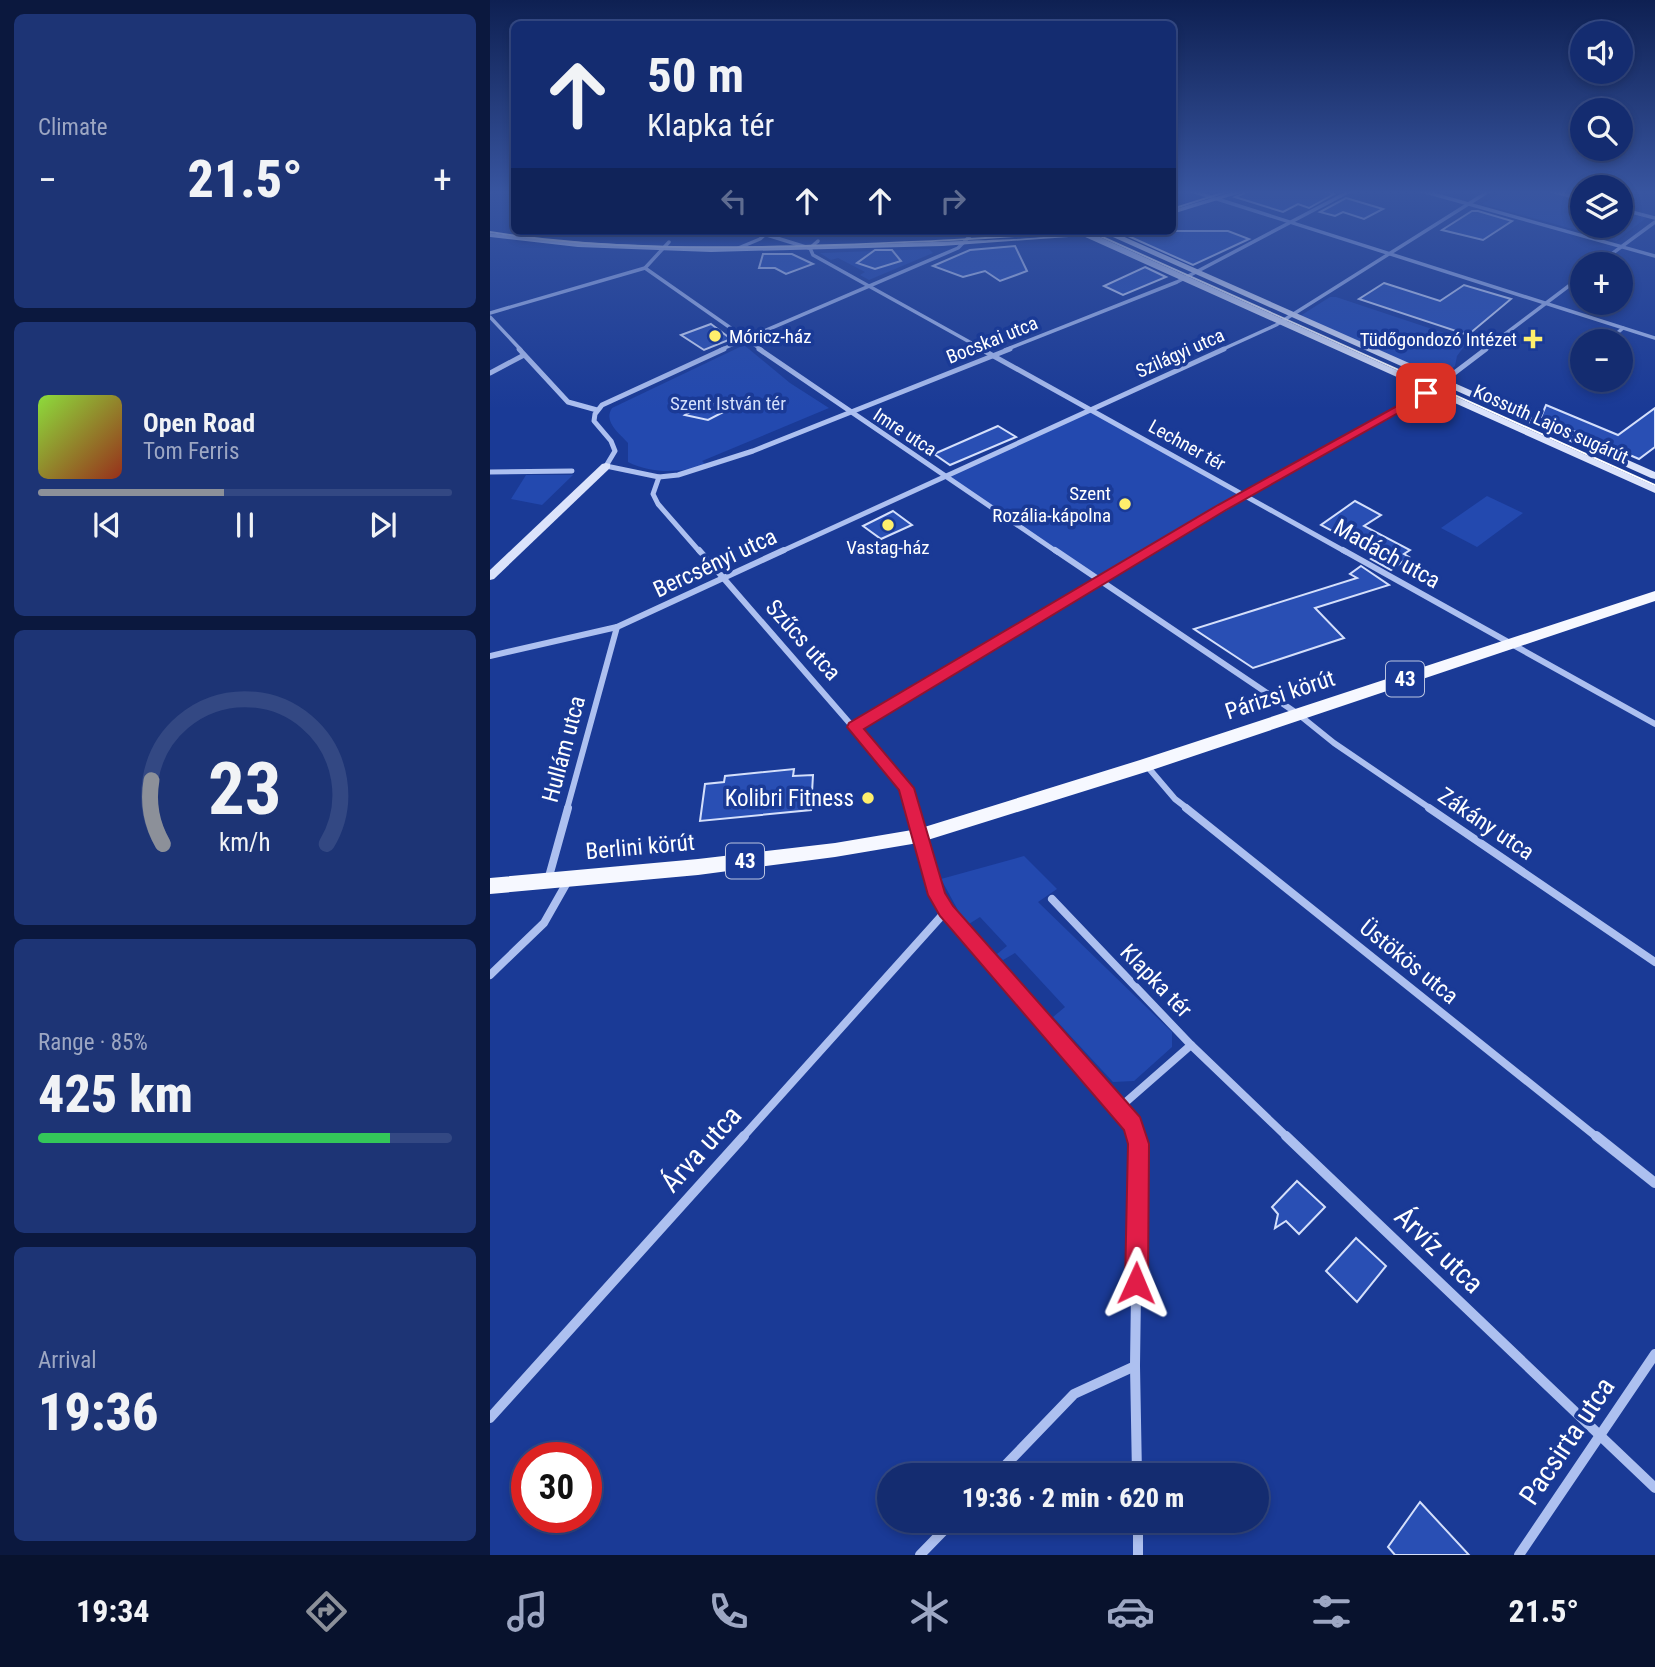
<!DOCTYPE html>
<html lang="en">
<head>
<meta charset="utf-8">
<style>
	:root { --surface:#142c70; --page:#1d3475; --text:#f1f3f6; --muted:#9da7c3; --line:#334883; --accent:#8c9099 }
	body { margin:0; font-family:"Roboto Condensed",sans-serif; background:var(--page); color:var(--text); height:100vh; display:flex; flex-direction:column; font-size:26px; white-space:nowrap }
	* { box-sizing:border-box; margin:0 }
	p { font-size:23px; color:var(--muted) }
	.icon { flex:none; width:38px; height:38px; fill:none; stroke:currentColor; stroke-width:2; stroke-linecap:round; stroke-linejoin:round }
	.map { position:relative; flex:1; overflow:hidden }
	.panel { display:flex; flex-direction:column; gap:14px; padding:14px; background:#0b183e; width:490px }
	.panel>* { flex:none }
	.top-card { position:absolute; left:21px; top:21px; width:665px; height:214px; border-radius:10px; box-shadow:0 4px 10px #0003,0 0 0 2px var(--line); background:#142c70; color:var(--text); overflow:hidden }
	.fabs { position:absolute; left:1080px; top:21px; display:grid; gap:14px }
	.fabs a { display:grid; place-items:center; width:63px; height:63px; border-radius:50%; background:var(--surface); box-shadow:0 4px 10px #0003,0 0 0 2px var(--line); font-size:35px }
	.speed { position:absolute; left:21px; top:1442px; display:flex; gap:14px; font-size:35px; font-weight:700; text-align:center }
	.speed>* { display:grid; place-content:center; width:91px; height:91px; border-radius:50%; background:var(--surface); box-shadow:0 4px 10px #0003,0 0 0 2px var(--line); line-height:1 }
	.speed .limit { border:10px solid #d22; background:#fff; color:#111 }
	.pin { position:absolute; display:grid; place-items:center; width:60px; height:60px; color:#fff; margin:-30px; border-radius:14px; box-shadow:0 4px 10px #0006 }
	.me { position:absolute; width:77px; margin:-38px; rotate:1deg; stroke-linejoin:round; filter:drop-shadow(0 0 5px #0008) }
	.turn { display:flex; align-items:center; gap:24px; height:147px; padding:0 21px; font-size:32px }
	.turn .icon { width:91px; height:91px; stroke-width:2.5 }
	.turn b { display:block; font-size:49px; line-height:60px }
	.lanes { display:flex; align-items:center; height:66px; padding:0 21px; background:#0003; justify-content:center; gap:35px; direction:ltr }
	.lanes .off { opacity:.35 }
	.big { font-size:52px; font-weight:800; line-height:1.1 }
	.panel .tile { flex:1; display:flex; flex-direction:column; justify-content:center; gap:10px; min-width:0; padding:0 24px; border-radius:10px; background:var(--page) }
	.panel .dial { align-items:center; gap:0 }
	.dial svg { height:182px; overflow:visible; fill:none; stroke:var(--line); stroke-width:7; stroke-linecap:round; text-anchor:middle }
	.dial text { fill:var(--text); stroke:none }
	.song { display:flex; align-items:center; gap:21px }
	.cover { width:84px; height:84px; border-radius:10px; background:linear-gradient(135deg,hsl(90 70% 55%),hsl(10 70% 35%)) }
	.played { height:7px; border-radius:4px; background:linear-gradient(90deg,var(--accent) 45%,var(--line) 45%) }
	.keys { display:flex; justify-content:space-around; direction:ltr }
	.heat { display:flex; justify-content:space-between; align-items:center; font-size:38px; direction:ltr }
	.charge { height:10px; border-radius:5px; background:linear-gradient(90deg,#34c759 85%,var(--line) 0) }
	.trip { position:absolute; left:387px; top:1463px; width:392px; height:70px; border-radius:35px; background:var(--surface); box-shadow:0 4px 10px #0003,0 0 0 2px var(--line); font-weight:800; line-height:70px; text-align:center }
	.tabs { display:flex; height:112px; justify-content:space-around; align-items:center; background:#08122d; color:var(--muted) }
	.tabs .icon { width:49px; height:49px }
	.tabs .on { color:var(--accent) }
	.tabs b { font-size:32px; color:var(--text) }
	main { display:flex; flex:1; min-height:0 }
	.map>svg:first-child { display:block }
</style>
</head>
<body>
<main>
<section class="panel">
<div class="tile"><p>Climate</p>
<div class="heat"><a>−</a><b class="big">21.5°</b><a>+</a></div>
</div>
<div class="tile">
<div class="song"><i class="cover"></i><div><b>Open Road</b><p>Tom Ferris</p></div></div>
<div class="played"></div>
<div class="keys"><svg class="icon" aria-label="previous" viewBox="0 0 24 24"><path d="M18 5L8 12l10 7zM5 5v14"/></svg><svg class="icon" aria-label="pause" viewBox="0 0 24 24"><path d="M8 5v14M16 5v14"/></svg><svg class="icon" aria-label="next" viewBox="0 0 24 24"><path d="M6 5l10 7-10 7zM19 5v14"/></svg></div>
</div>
<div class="tile dial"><svg viewBox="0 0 100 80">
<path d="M14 69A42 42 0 1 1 86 69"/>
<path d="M14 69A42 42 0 0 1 9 41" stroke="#8c9099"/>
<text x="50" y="56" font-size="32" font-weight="700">23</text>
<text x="50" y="72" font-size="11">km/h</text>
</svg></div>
<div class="tile"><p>Range · 85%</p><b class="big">425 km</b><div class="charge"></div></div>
<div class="tile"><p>Arrival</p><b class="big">19:36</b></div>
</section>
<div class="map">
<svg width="1165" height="1555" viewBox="0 0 1165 1555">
	<rect width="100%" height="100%" fill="#1a3a96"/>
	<g fill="#2349af">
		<path d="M1013 191H1054L1092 201V226H1130L1131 211 1156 218 1126 241 992 204Z"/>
		<path d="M439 249 443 253 379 280 370 275 375 272 348 258 341 260 330 253Z"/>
		<path d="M840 297H846L978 341 967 356 965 366 956 373 945 375 810 316Z"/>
		<path d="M254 345 300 383 339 408 212 461 216 465C191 473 161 474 138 462V443C129 433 113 422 122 408Z"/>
		<path d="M600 409 755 495 613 581 456 476Z"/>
		<path d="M36 475H83L52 505 21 499Z"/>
		<path d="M997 496 1033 513 987 547 951 528Z"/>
		<path d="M534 856 567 889 548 902 682 1032V1047L644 1081 623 1082 563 1017 575 1007 525 953 513 960 507 954 517 946 490 917 479 924 469 912 451 879Z"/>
	</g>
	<g fill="#294fb4" stroke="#d4dffb" stroke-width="2">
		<path d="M759 191H835L844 194 819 208 808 204 793 212 745 197Z"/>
		<path d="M856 198 893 209 874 219 853 212 845 216 830 212Z"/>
		<path d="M982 211H988L1022 221 993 240 952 230Z"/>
		<path d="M627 231H738L759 239 703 265Z"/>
		<path d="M525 246 537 271 510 281 495 271 473 277 443 266 480 250Z"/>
		<path d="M385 250H402L411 261 385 269 367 263Z"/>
		<path d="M273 254H302L323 264 296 274 285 268H269Z"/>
		<path d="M655 267 676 277 633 295 614 286Z"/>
		<path d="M894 283 950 301 974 285 1021 299 978 335 869 299Z"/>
		<path d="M221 324 241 339 214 350 191 335Z"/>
		<path d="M214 403H226L243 407 218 420 195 415Z"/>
		<path d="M1056 405 1128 435 1165 408V447L1149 459 1051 417Z"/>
		<path d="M508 426 526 437 460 465 444 454Z"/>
		<path d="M865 501 891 515 874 526 920 550 914 554 919 557 901 570 881 559 887 555 831 525Z"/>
		<path d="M403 511 422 525 391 539 373 526Z"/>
		<path d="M871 566 899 585 825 608 854 638 763 668 704 629 867 578 860 574Z"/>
		<path d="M304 769 303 776 323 775 321 810 210 821 215 784 234 782 235 776Z"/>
		<path d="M807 1181 835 1207 809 1234 796 1221 785 1228 788 1214 782 1207Z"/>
		<path d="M866 1238 896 1266 867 1302 836 1271Z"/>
		<path d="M930 1502 979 1555H905L898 1547Z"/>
	</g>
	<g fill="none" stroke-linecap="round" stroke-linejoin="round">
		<g stroke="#adc0f0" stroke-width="3.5">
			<path d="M702 191 1165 338"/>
			<path d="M932 191 1165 256"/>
			<path d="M1061 191 1092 199"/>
			<path d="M1130 209 1165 218"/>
			<path d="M277 235 319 248"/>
			<path d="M320 248 323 255 494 350"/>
			<path d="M320 248 328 241"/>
			<path d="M246 249 270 239 279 231"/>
			<path d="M1108 264 1165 222"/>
			<path d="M155 268 272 350"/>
			<path d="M0 313 155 268 179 242"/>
			<path d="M0 317 31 350"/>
			<path d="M1118 341 1133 328"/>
			<path d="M230 350 468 248 480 236"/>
			<path d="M515 350 687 282 860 191"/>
			<path d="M731 350 786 325 999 191"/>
			<path d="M994 350 1092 276"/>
		</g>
		<g stroke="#adc0f0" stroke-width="5">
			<path d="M29 349 78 402 107 410"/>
			<path d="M234 349 112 405 105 414 104 421 121 441 125 451 116 466 169 477 188 475 263 451 520 349"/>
			<path d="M269 349 567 552"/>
			<path d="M491 349 856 552"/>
			<path d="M0 373 34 355"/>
			<path d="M0 472 82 471"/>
			<path d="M169 477 163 494 168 504 210 552"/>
			<path d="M290 552 734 349"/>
			<path d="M658 552 942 390 996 349"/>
		</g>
		<g stroke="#adc0f0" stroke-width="6">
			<path d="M209 550 416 788 422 809"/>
			<path d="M565 550 808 714 844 743 941 809"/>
			<path d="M853 550 1165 724"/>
			<path d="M0 656 127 627 294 550"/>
			<path d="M365 727 661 550"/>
			<path d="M656 765 685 799 698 809"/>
			<path d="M77 809 127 627"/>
		</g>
		<g stroke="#adc0f0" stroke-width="8">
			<path d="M422 808 447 895 456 911 629 1108 701 1045 562 899"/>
			<path d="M696 808 1108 1138"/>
			<path d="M939 808 1165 962"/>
			<path d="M58 880 78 808"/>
			<path d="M0 975 54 923 79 879"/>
			<path d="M701 1045 798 1138"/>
			<path d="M629 1108 642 1125 646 1138"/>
			<path d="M252 1138 456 911"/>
		</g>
		<g stroke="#adc0f0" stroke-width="10">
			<path d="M645 1136 648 1145 645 1366 647 1475"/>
			<path d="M796 1136 1165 1488"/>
			<path d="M1106 1136 1165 1183"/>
			<path d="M0 1418 254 1136"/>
			<path d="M506 1475 584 1394 645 1366"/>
			<path d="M648 1521V1555"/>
			<path d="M430 1555 463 1521"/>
			<path d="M1029 1555 1165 1354"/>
		</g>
		<g fill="#dbe3fb" fill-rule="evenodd">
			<path d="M0 191H5L0 194Z"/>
			<path d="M746 191H757L682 214V210Z"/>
			<path d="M585 231H621L1165 472V479L1161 478 614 233 603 234 1165 486V493L593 236 452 246 221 252 88 247 0 237V233C156 253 314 247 471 241 494 240 571 239 585 231Z"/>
			<path d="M116 463 120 464V468L4 579 0 580V570L112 464Z"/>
		</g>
		<path fill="#f6f8ff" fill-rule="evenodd" d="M1165 591V601L662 770 428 843 345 857 208 875 0 894V878L208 859 345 843 428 829 650 760Z"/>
		<g stroke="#fff" stroke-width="2">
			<path d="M682 209 739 191"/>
			<path d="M599 231 1165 485"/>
			<path d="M0 232C115 250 229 249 345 245 425 242 504 239 584 231"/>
		</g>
	</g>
	<linearGradient id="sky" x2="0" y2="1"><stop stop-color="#0e2052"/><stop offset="0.47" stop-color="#3855a0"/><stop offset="1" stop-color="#3855a0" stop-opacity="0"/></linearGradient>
	<rect width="1165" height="409" fill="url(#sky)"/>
	<path fill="#e11d48" stroke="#92132f" stroke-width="2" d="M936 390 941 393 940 395 736 510 374 729 424 788 455 893 463 906 650 1117 659 1144 658 1283 654 1291 646 1294 638 1291 635 1283 638 1144 634 1130 450 916 438 895 409 790 357 727 359 723 728 505Z"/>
	<g fill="#ffef6c" stroke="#1a3a96" stroke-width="2.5">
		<circle cx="225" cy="336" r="7"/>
		<path d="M1039.5 328.5h7v7h7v7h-7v7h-7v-7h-7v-7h7z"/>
		<circle cx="635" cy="504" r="7"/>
		<circle cx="398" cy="525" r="7"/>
		<circle cx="378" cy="798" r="7"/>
	</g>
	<g text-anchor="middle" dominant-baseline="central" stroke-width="7" stroke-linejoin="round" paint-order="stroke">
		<g font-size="19" fill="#fff" stroke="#1a3a96" text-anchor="end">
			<text x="239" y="336" text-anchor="start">Móricz-ház</text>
			<text x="1027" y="339">Tüdőgondozó Intézet</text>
			<text x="621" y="493">Szent<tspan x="621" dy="22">Rozália-kápolna</tspan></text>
			<text x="398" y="547" text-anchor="middle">Vastag-ház</text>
		</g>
		<g font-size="19" fill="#fff" stroke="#1a3a96">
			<text transform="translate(502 340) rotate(-22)">Bocskai utca</text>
			<text transform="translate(690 353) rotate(-24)">Szilágyi utca</text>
			<text transform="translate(1061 424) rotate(24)">Kossuth Lajos sugárút</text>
			<text transform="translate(415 432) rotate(33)">Imre utca</text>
			<text transform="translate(697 445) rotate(29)">Lechner tér</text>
		</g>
		<g font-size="19" fill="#d4dffb" stroke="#1a3a96">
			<text x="238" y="403">Szent István tér</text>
		</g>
		<g fill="#1a3a96" stroke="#bac4e0" stroke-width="2">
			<rect x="896" y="661.5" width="38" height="35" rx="5"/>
			<rect x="236" y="843.5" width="38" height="35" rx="5"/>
		</g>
		<g font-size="21" font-weight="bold" fill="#fff">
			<text x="915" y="679">43</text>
			<text x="255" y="861">43</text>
		</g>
		<g font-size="23" fill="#fff" stroke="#1a3a96">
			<text transform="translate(897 554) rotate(29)">Madách utca</text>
			<text transform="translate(225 563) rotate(-25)">Bercsényi utca</text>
			<text transform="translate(313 640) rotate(48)">Szűcs utca</text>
			<text transform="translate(790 695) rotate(-18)">Párizsi körút</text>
			<text transform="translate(74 749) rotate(-75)">Hullám utca</text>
			<text transform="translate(996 824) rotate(34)">Zákány utca</text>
			<text transform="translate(150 847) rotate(-5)">Berlini körút</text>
			<text transform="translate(919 962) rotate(39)">Üstökös utca</text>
			<text transform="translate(666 981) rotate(46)">Klapka tér</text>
		</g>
		<g font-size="23" fill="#fff" stroke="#1a3a96" text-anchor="end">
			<text x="364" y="798">Kolibri Fitness</text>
		</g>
		<g font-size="28" fill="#fff" stroke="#1a3a96">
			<text transform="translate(211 1149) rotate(-48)">Árva utca</text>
			<text transform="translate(949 1250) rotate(44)">Árvíz utca</text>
			<text transform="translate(1077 1441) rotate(-56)">Pacsirta utca</text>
		</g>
	</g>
</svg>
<div class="fabs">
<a><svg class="icon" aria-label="sound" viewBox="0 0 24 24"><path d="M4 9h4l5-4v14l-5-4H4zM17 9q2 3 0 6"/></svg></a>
<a><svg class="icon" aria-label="search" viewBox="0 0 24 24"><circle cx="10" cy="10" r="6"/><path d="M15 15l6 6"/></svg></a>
<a><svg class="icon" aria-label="layers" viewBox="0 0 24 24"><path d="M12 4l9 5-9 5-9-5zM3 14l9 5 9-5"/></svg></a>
<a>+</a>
<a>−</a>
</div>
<div class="speed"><div class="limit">30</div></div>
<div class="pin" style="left:936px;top:393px;background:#d93025"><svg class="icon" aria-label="arrive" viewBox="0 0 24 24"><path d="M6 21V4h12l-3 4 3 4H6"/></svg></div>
<svg class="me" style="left:646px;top:1283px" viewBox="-20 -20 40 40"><path d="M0-17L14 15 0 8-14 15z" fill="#e11d48" stroke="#fff" stroke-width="4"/></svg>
<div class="trip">19:36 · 2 min · 620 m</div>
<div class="top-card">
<div class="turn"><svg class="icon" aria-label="ahead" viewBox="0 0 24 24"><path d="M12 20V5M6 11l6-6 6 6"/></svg><div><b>50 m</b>Klapka tér</div></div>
<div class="lanes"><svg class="icon off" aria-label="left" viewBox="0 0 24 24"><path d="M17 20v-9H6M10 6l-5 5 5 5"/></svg><svg class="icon" aria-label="ahead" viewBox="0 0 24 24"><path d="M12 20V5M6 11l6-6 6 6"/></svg><svg class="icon" aria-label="ahead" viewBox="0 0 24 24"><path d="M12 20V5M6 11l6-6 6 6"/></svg><svg class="icon off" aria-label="right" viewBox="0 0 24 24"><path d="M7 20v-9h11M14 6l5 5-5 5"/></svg></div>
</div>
</div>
</main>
<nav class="tabs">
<b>19:34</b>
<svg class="icon on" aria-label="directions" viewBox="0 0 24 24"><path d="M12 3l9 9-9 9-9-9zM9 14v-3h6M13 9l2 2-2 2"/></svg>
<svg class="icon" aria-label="music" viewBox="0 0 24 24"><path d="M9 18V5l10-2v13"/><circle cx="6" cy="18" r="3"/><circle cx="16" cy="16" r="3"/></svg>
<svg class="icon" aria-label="phone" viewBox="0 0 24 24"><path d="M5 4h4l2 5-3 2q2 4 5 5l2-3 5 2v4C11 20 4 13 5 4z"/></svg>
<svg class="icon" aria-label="climate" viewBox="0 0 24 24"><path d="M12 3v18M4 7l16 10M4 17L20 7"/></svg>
<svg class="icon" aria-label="car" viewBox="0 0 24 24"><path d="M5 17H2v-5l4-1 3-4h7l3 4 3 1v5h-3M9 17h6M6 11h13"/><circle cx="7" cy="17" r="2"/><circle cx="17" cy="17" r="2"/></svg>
<svg class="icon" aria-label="filters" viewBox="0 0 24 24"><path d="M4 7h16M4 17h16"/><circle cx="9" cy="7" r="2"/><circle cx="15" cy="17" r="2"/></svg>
<b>21.5°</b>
</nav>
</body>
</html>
